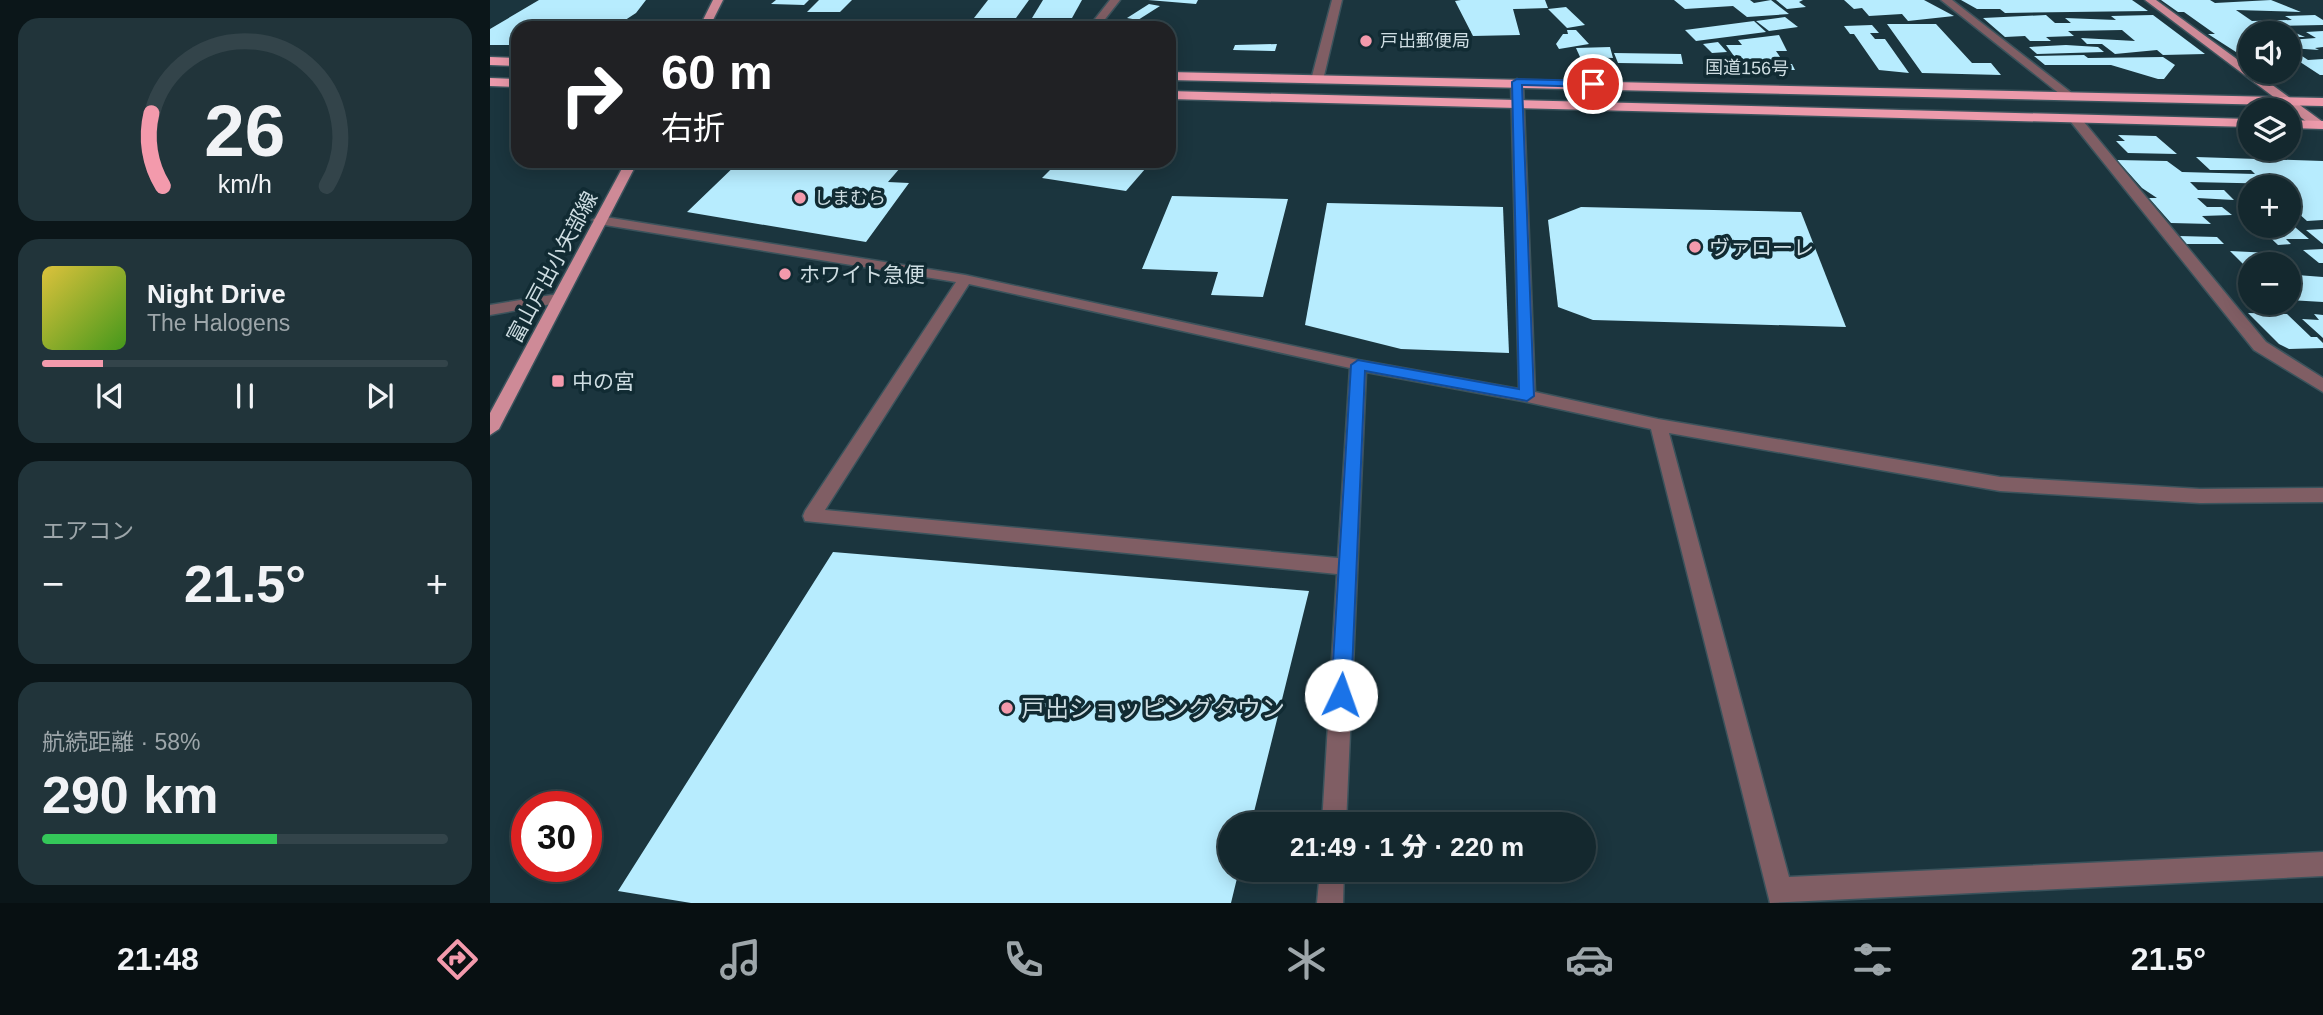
<!DOCTYPE html>
<html lang="ja">
<head>
<meta charset="utf-8">
<style>
	:root { --surface:#14282e; --page:#21343a; --text:#f1f3f6; --muted:#9da6aa; --line:#33444a; --accent:#f39aac }
	body { margin:0; font-family:Helvetica,"Noto Sans JP",sans-serif; background:var(--page); color:var(--text); height:100vh; display:flex; flex-direction:column; font-size:26px; white-space:nowrap }
	* { box-sizing:border-box; margin:0 }
	p { font-size:23px; color:var(--muted) }
	.icon { flex:none; width:38px; height:38px; fill:none; stroke:currentColor; stroke-width:2; stroke-linecap:round; stroke-linejoin:round }
	.map { position:relative; flex:1; overflow:hidden }
	.drawer { display:flex; flex-direction:column; gap:18px; padding:18px; background:#0b1619; width:490px }
	.drawer>* { flex:none }
	.guide { position:absolute; left:21px; top:21px; width:665px; height:147px; border-radius:21px; box-shadow:0 4px 18px #0003,0 0 0 2px var(--line); background:#202124; color:#fff; overflow:hidden }
	.buttons { position:absolute; left:1748px; top:21px; display:grid; gap:14px }
	.buttons a { display:grid; place-items:center; width:63px; height:63px; border-radius:50%; background:var(--surface); box-shadow:0 4px 18px #0003,0 0 0 2px var(--line); font-size:35px }
	.speed { position:absolute; left:21px; top:791px; display:flex; gap:14px; font-size:35px; font-weight:700; text-align:center }
	.speed>* { display:grid; place-content:center; width:91px; height:91px; border-radius:50%; background:var(--surface); box-shadow:0 4px 18px #0003,0 0 0 2px var(--line); line-height:1 }
	.speed .limit { border:10px solid #d22; background:#fff; color:#111 }
	.pin { position:absolute; display:grid; place-items:center; width:60px; height:60px; color:#fff; margin:-30px; border:4px solid #fff; border-radius:50%; box-shadow:0 2px 7px #0007 }
	.me { position:absolute; width:77px; margin:-38px; rotate:3deg; stroke-linejoin:round; filter:drop-shadow(0 0 5px #0008) }
	.turn { display:flex; align-items:center; gap:24px; height:147px; padding:0 35px; font-size:32px }
	.turn .icon { width:91px; height:91px; stroke-width:2.5 }
	.turn b { display:block; font-size:49px; line-height:60px }
	.big { font-size:52px; font-weight:800; line-height:1.1 }
	.drawer .widget { flex:1; display:flex; flex-direction:column; justify-content:center; gap:10px; min-width:0; padding:0 24px; border-radius:21px; background:var(--page) }
	.drawer .dial { align-items:center; gap:0 }
	.dial svg { height:182px; overflow:visible; fill:none; stroke:var(--line); stroke-width:7; stroke-linecap:round; text-anchor:middle }
	.dial text { fill:var(--text); stroke:none }
	.song { display:flex; align-items:center; gap:21px }
	.cover { width:84px; height:84px; border-radius:10px; background:linear-gradient(135deg,hsl(50 70% 55%),hsl(100 70% 35%)) }
	.played { height:7px; border-radius:4px; background:linear-gradient(90deg,var(--accent) 15%,var(--line) 15%) }
	.keys { display:flex; justify-content:space-around; direction:ltr }
	.heat { display:flex; justify-content:space-between; align-items:center; font-size:38px; direction:ltr }
	.charge { height:10px; border-radius:5px; background:linear-gradient(90deg,#34c759 58%,var(--line) 0) }
	.trip { position:absolute; left:728px; top:812px; width:378px; height:70px; border-radius:35px; background:var(--surface); box-shadow:0 4px 18px #0003,0 0 0 2px var(--line); font-weight:800; line-height:70px; text-align:center }
	.tabs { display:flex; height:112px; justify-content:space-around; align-items:center; background:#081012; color:var(--muted) }
	.tabs .icon { width:49px; height:49px }
	.tabs .on { color:var(--accent) }
	.tabs b { font-size:32px; color:var(--text) }
	main { display:flex; flex:1; min-height:0 }
	.map>svg:first-child { display:block }
</style>
</head>
<body>
<main>
<section class="drawer">
<div class="widget dial"><svg viewBox="0 0 100 80">
<path d="M14 69A42 42 0 1 1 86 69"/>
<path d="M14 69A42 42 0 0 1 9 37" stroke="#f39aac"/>
<text x="50" y="56" font-size="32" font-weight="700">26</text>
<text x="50" y="72" font-size="11">km/h</text>
</svg></div>
<div class="widget">
<div class="song"><i class="cover"></i><div><b>Night Drive</b><p>The Halogens</p></div></div>
<div class="played"></div>
<div class="keys"><svg class="icon" aria-label="previous" viewBox="0 0 24 24"><path d="M18 5L8 12l10 7zM5 5v14"/></svg><svg class="icon" aria-label="pause" viewBox="0 0 24 24"><path d="M8 5v14M16 5v14"/></svg><svg class="icon" aria-label="next" viewBox="0 0 24 24"><path d="M6 5l10 7-10 7zM19 5v14"/></svg></div>
</div>
<div class="widget"><p>エアコン</p>
<div class="heat"><a>−</a><b class="big">21.5°</b><a>+</a></div>
</div>
<div class="widget"><p>航続距離 · 58%</p><b class="big">290 km</b><div class="charge"></div></div>
</section>
<div class="map">
<svg width="1833" height="903" viewBox="0 0 1833 903">
	<rect width="100%" height="100%" fill="#1b353e"/>
	<g fill="#b7ecfe">
		<path d="M49 0H156L146 13 123 28H28V45H0V29Z"/>
		<path d="M286 0H319L314 5 281 4Z"/>
		<path d="M329 0H362L350 12H317Z"/>
		<path d="M498 0H539L526 18H484Z"/>
		<path d="M553 0H592L582 18H542Z"/>
		<path d="M658 0H708L706 4Z"/>
		<path d="M971 0H1055L1058 8 1023 9 1030 35 983 36 965 1Z"/>
		<path d="M1184 0H1260L1264 3 1281 0 1299 14 1257 17 1243 6 1195 9Z"/>
		<path d="M1286 0H1313L1309 2 1316 7 1297 9Z"/>
		<path d="M1354 0H1434L1464 16 1418 21 1412 14 1379 16 1372 8 1364 9Z"/>
		<path d="M1471 0H1642L1658 11 1515 13 1510 9H1487Z"/>
		<path d="M1671 0H1720L1725 3 1781 0 1811 12 1746 10 1762 21 1802 20 1795 16 1825 15 1833 20V25L1789 26 1815 37H1799V33H1760V61L1718 34H1725L1694 12H1688Z"/>
		<path d="M659 4 670 6 648 20 637 18Z"/>
		<path d="M1076 7 1095 25 1077 28 1058 9Z"/>
		<path d="M1556 15 1565 23H1581L1575 18 1626 20 1621 16 1663 15 1715 54 1673 55 1667 50 1625 54 1612 44H1597L1591 38 1645 41 1632 30 1578 31 1584 36 1556 37 1561 41H1540L1535 36 1515 37 1493 18Z"/>
		<path d="M1295 17 1308 27 1279 31 1266 21Z"/>
		<path d="M1264 21 1276 32 1206 41 1195 30Z"/>
		<path d="M345 24H395L391 28H341Z"/>
		<path d="M1397 24H1446L1482 63H1501L1511 75 1432 73Z"/>
		<path d="M1382 25 1389 33H1380L1385 39H1395L1419 73 1389 70 1364 34H1360L1354 26Z"/>
		<path d="M1077 30H1086L1099 44 1069 49 1066 44 1073 34H1078Z"/>
		<path d="M1833 31V47L1825 48 1829 50 1800 48 1818 60 1833 59V75H1830L1807 60 1799 59V44H1803L1799 40 1826 38 1816 32Z"/>
		<path d="M1289 35 1297 51H1286L1295 64H1302L1305 70H1254L1236 45H1252L1248 40Z"/>
		<path d="M1228 42 1237 52 1222 53 1213 44Z"/>
		<path d="M787 44 785 51 743 50 745 45Z"/>
		<path d="M1576 45 1608 47 1614 52 1547 54 1539 47Z"/>
		<path d="M1120 47 1123 58 1090 57 1086 48Z"/>
		<path d="M1124 53 1191 54 1193 64 1128 63Z"/>
		<path d="M1594 55 1598 58 1673 57 1685 65 1674 79H1668L1621 65H1555L1544 56Z"/>
		<path d="M1628 135 1666 136 1687 154 1638 153 1626 141H1635Z"/>
		<path d="M1706 157 1833 161V220L1817 221 1807 212H1799V194H1807L1794 184 1700 182 1708 190H1734L1744 200 1707 198 1717 207H1732L1742 215 1712 216 1721 224 1681 223 1659 198H1667L1652 188 1627 160 1677 161 1692 172 1765 174 1761 170H1720Z"/>
		<path d="M250 161H416L398 182 419 183 376 242 197 212Z"/>
		<path d="M569 161H662L636 191 552 178Z"/>
		<path d="M682 196 798 199 773 297 721 295 728 272 652 269Z"/>
		<path d="M837 203 1013 207 1019 353 911 349 815 325Z"/>
		<path d="M1091 207 1311 212 1356 327 1103 320 1068 307 1058 220Z"/>
		<path d="M1799 222 1819 239H1796L1801 244 1788 245 1768 226H1799Z"/>
		<path d="M1833 229V244L1816 230Z"/>
		<path d="M1689 236 1727 237 1734 244H1696Z"/>
		<path d="M1833 249V263H1829L1813 250Z"/>
		<path d="M1740 251 1781 253 1794 264H1760V271Z"/>
		<path d="M1799 268 1807 275 1833 277V302L1799 300Z"/>
		<path d="M1758 313 1797 314 1821 337H1827L1833 343V348L1799 349 1789 344Z"/>
		<path d="M1824 314 1833 315V338L1812 319 1829 320Z"/>
		<path d="M343 552 819 591 761 824H740V870H749L741 903H201L128 891Z"/>
	</g>
	<g fill="none" stroke-linecap="round" stroke-linejoin="round">
		<defs>
			<g id="minor">
				<path d="M620 0H630L608 28H598Z"/>
				<path d="M842 0H852L833 80 827 83 821 80Z"/>
				<path d="M1451 0H1462L1583 94V98H1575Z"/>
				<path d="M1027 79 1033 82 1045 392 1168 419 1510 477 1710 489 1833 488V502L1710 503 1510 491 1179 433 1299 877 1833 852V876L1280 903 1161 429 1037 402 876 372 856 824H832L847 574 315 521 313 516 315 511 466 282 109 224 102 220 109 216 475 275 868 360 1029 389 1021 82ZM479 284 860 368 848 558 335 510Z"/>
				<path d="M1581 116H1589L1776 342 1833 378V392L1764 350 1581 122Z"/>
				<path d="M68 294 75 299 73 302 0 315V305Z"/>
				<path d="M830 870H854L853 903H827Z"/>
			</g>
			<g id="major">
				<path d="M223 0H233L219 28H209Z"/>
				<path d="M1655 0H1666L1833 122V128H1825Z"/>
				<path d="M136 161H148L9 429 0 435V413Z"/>
			</g>
			<g id="highway">
				<path d="M0 57 28 58V66L0 65Z"/>
				<path d="M679 72 1833 98V106L679 80Z"/>
				<path d="M0 78 28 79V87L0 86Z"/>
				<path d="M679 91 1760 119V127L679 99Z"/>
				<path d="M1799 120 1833 121V129L1799 128Z"/>
			</g>
		</defs>
		<use href="#minor" stroke="#3b535c" stroke-width="3"/>
		<use href="#major" stroke="#3b535c" stroke-width="3"/>
		<use href="#highway" stroke="#3b535c" stroke-width="3"/>
		<use href="#minor" fill="#805e64" fill-rule="evenodd"/>
		<use href="#major" fill="#ce8a97" fill-rule="evenodd"/>
		<use href="#highway" fill="#ec9aab" fill-rule="evenodd"/>
	</g>
	<path fill="#1a73e8" stroke="#114b97" stroke-width="2" d="M1027 79 1103 81 1108 84 1103 87 1032 85 1044 396 1037 401 875 371 861 695 858 702 851 704 844 702 841 695 861 365 868 360 1029 389 1022 82Z"/>
	<g fill="#f39aac" stroke="#112b33" stroke-width="2.5">
		<circle cx="876" cy="41" r="7"/>
		<circle cx="310" cy="198" r="7"/>
		<circle cx="1205" cy="247" r="7"/>
		<circle cx="295" cy="274" r="7"/>
		<rect x="61" y="374" width="14" height="14" rx="3.5"/>
		<circle cx="517" cy="708" r="7"/>
	</g>
	<g text-anchor="middle" dominant-baseline="central" stroke-width="7" stroke-linejoin="round" paint-order="stroke">
		<g font-size="18" fill="#cedde2" stroke="#112b33" text-anchor="start">
			<text x="890" y="41">戸出郵便局</text>
			<text x="324" y="198">しまむら</text>
		</g>
		<g font-size="18" fill="#cedde2" stroke="#112b33">
			<text transform="translate(1257 68) rotate(1)">国道156号</text>
		</g>
		<g font-size="21" fill="#cedde2" stroke="#112b33" text-anchor="start">
			<text x="1219" y="247">ヴァローレ</text>
			<text x="309" y="274">ホワイト急便</text>
			<text x="82" y="381">中の宮</text>
		</g>
		<g font-size="21" fill="#cedde2" stroke="#112b33">
			<text transform="translate(62 267) rotate(-62)">富山戸出小矢部線</text>
		</g>
		<g font-size="24" fill="#cedde2" stroke="#112b33" text-anchor="start">
			<text x="531" y="708">戸出ショッピングタウン</text>
		</g>
	</g>
</svg>
<div class="buttons">
<a><svg class="icon" aria-label="sound" viewBox="0 0 24 24"><path d="M4 9h4l5-4v14l-5-4H4zM17 9q2 3 0 6"/></svg></a>
<a><svg class="icon" aria-label="layers" viewBox="0 0 24 24"><path d="M12 4l9 5-9 5-9-5zM3 14l9 5 9-5"/></svg></a>
<a>+</a>
<a>−</a>
</div>
<div class="speed"><div class="limit">30</div></div>
<div class="pin" style="left:1103px;top:84px;background:#d93025"><svg class="icon" aria-label="arrive" viewBox="0 0 24 24"><path d="M6 21V4h12l-3 4 3 4H6"/></svg></div>
<svg class="me" style="left:851px;top:695px" viewBox="-20 -20 40 40"><circle r="19" fill="#fff"/><path d="M0-13L10 11 0 6-10 11z" fill="#1a73e8"/></svg>
<div class="trip">21:49 · 1 分 · 220 m</div>
<div class="guide">
<div class="turn"><svg class="icon" aria-label="right" viewBox="0 0 24 24"><path d="M7 20v-9h11M14 6l5 5-5 5"/></svg><div><b>60 m</b>右折</div></div>
</div>
</div>
</main>
<nav class="tabs">
<b>21:48</b>
<svg class="icon on" aria-label="directions" viewBox="0 0 24 24"><path d="M12 3l9 9-9 9-9-9zM9 14v-3h6M13 9l2 2-2 2"/></svg>
<svg class="icon" aria-label="music" viewBox="0 0 24 24"><path d="M9 18V5l10-2v13"/><circle cx="6" cy="18" r="3"/><circle cx="16" cy="16" r="3"/></svg>
<svg class="icon" aria-label="phone" viewBox="0 0 24 24"><path d="M5 4h4l2 5-3 2q2 4 5 5l2-3 5 2v4C11 20 4 13 5 4z"/></svg>
<svg class="icon" aria-label="climate" viewBox="0 0 24 24"><path d="M12 3v18M4 7l16 10M4 17L20 7"/></svg>
<svg class="icon" aria-label="car" viewBox="0 0 24 24"><path d="M5 17H2v-5l4-1 3-4h7l3 4 3 1v5h-3M9 17h6M6 11h13"/><circle cx="7" cy="17" r="2"/><circle cx="17" cy="17" r="2"/></svg>
<svg class="icon" aria-label="filters" viewBox="0 0 24 24"><path d="M4 7h16M4 17h16"/><circle cx="9" cy="7" r="2"/><circle cx="15" cy="17" r="2"/></svg>
<b>21.5°</b>
</nav>
</body>
</html>
